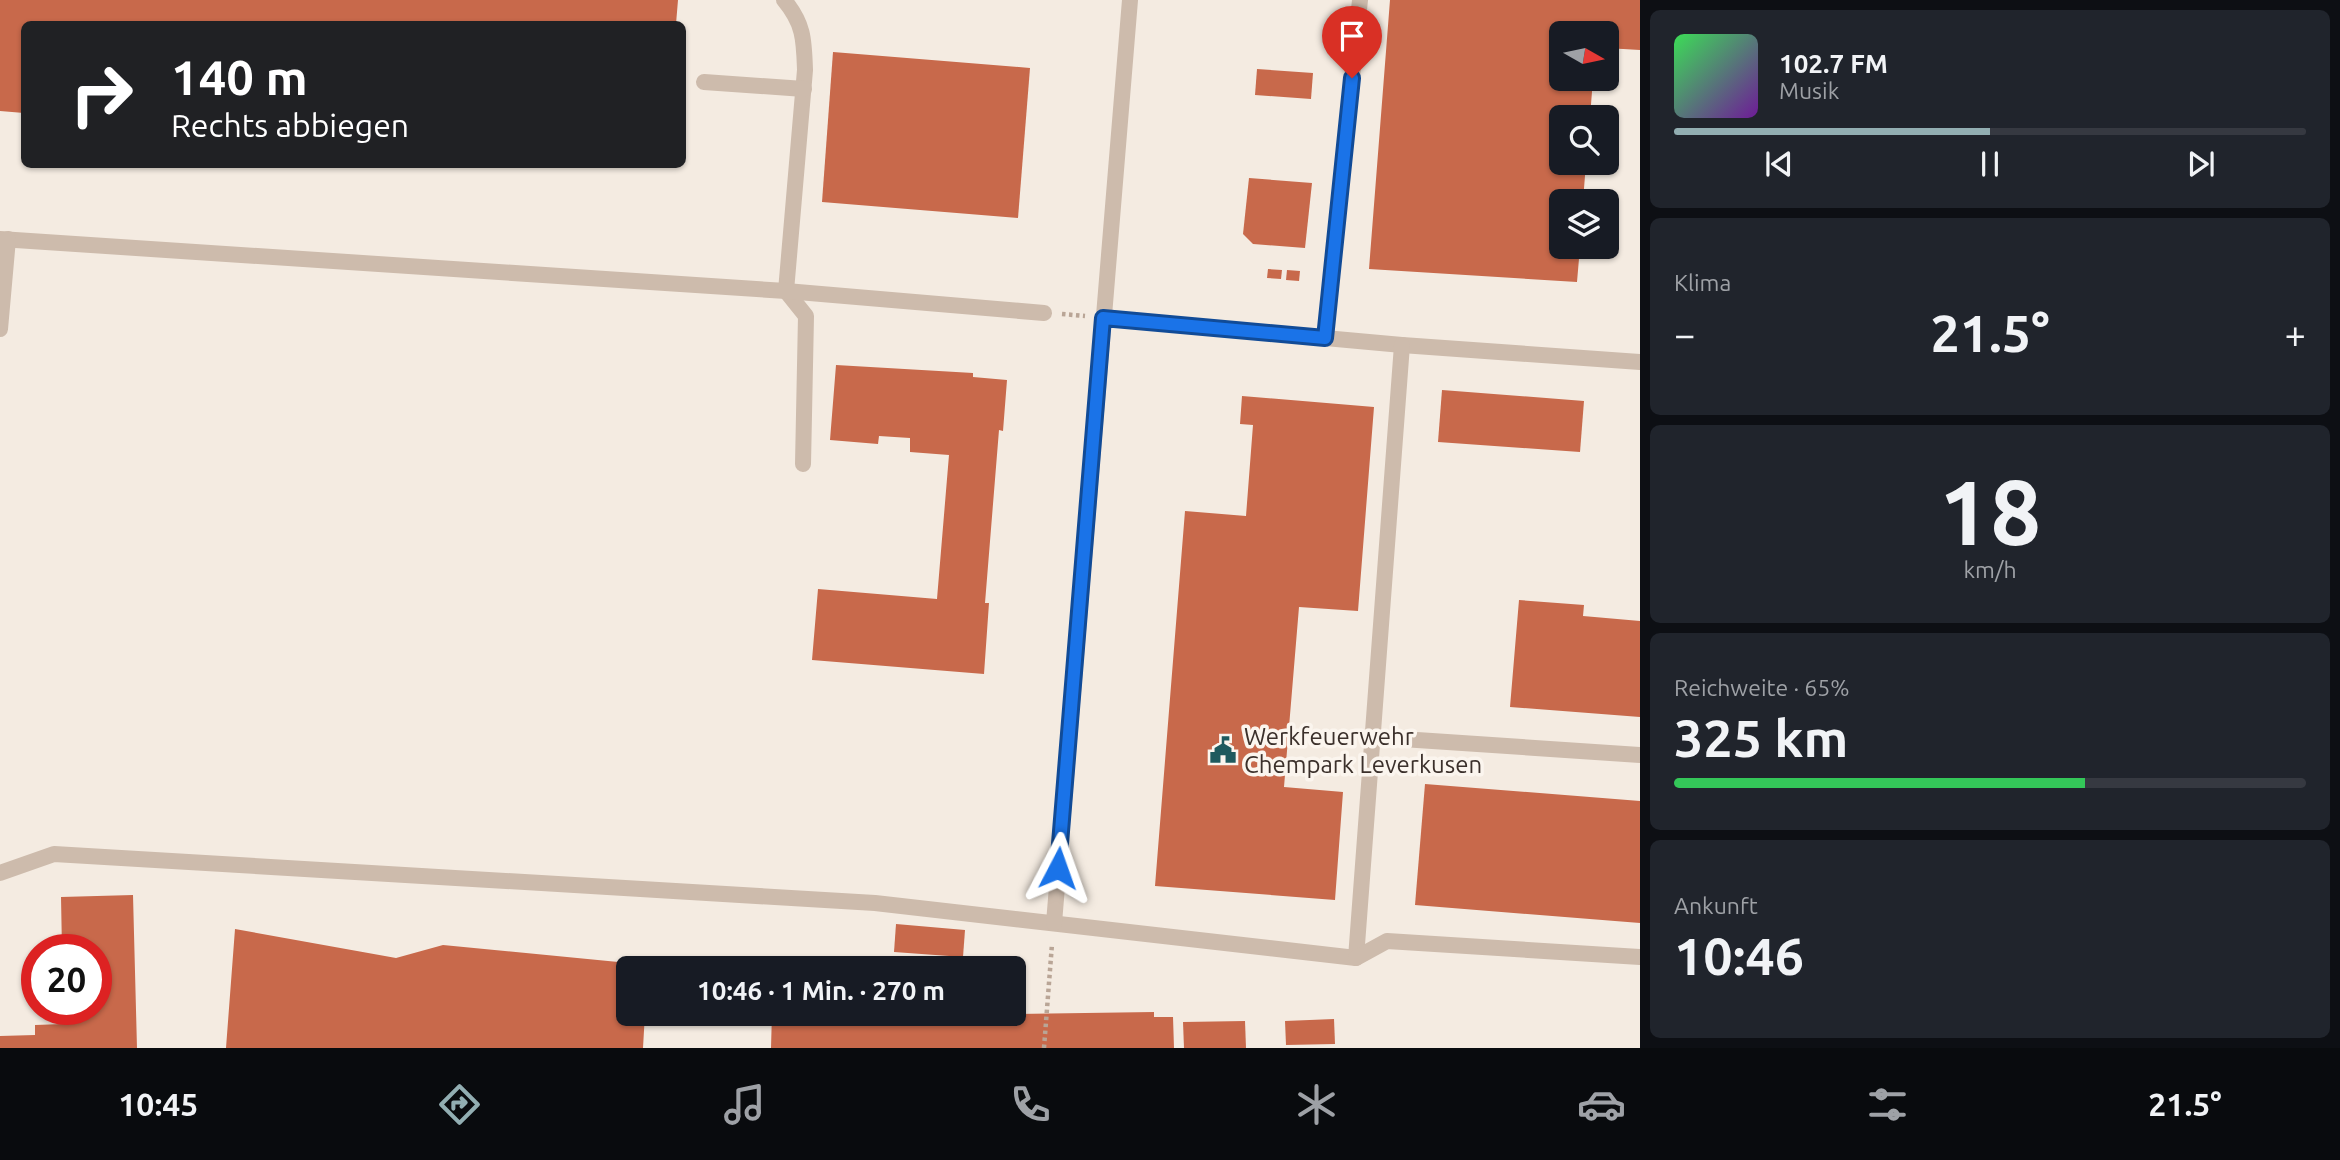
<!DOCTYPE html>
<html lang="de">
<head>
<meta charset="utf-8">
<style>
	:root { --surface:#171b24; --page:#20242c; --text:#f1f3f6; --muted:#9ea1a6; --line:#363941; --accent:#92aeb2 }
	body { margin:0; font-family:Ubuntu,sans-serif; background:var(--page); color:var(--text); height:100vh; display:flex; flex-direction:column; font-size:26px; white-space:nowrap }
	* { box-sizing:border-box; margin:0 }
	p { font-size:23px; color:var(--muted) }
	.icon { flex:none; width:38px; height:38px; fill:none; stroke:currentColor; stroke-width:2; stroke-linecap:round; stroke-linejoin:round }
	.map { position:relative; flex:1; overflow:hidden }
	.details { display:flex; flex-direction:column; gap:10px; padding:10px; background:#0d0f14; width:700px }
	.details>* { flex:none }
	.guide { position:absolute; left:21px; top:21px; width:665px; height:147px; border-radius:10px; box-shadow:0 2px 5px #0004; background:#202124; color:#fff; overflow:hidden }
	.needle { width:46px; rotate:99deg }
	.fabs { position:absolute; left:1549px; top:21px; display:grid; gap:14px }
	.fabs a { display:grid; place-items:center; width:70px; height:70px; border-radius:10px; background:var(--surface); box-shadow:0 2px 5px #0004; font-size:35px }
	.speed { position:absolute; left:21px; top:934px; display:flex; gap:14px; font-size:35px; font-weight:700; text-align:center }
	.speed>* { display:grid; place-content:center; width:91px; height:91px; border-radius:50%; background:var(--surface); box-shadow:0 2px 5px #0004; line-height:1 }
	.speed .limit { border:10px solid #d22; background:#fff; color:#111 }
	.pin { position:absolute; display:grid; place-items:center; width:60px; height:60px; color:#fff; margin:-72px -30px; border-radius:50% 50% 50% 0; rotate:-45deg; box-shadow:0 0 7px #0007 }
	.pin .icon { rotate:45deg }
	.me { position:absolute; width:77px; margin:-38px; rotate:4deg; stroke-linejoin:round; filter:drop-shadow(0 0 5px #0008) }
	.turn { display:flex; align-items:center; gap:24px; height:147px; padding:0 35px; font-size:32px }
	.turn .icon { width:91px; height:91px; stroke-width:2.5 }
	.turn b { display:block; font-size:49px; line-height:60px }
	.big { font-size:52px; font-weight:700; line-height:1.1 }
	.details .card { flex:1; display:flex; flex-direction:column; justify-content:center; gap:10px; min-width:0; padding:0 24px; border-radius:10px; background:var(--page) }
	.details .dial { align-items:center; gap:0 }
	.dial b { font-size:91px; line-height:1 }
	.song { display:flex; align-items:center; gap:21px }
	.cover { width:84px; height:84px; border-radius:10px; background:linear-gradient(135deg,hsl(130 70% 55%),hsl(280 70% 35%)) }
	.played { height:7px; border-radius:4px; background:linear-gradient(90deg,var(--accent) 50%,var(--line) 50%) }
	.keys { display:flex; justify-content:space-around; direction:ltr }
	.heat { display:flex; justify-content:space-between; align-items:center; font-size:38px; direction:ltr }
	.charge { height:10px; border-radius:5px; background:linear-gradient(90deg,#34c759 65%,var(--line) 0) }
	.trip { position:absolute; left:616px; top:956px; width:410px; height:70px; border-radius:10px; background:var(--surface); box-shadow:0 2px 5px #0004; font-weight:700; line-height:70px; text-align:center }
	.menu { display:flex; height:112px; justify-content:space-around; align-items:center; background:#090b0e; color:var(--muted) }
	.menu .icon { width:49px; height:49px }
	.menu .selected { color:var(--accent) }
	.menu b { font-size:32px; color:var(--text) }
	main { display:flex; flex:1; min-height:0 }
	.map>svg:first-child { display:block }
</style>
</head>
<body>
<main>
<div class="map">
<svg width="1640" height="1048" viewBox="0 0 1640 1048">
	<rect width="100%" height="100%" fill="#f4ebe1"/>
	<g fill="#c8694b">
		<path d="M0 0H678L676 24H24V113L0 111Z"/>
		<path d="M1390 0H1640V50L1606 48V33H1561V79H1593L1590 117H1561V163H1586L1583 201H1561V247H1580L1577 282 1369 269Z"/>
		<path d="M833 52 1030 68 1018 218 822 202Z"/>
		<path d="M1257 69 1313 73 1311 99 1255 95Z"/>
		<path d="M1249 178 1312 183 1305 248 1253 244 1243 234Z"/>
		<path d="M1268 269 1282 270 1281 279 1267 278Z"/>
		<path d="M1287 270 1300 271 1299 281 1286 280Z"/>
		<path d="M836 365 973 373V377L1007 380 1003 431 999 430 985 603H989L984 674 812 660 818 589 937 599 949 455 910 452V438L879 436 878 444 830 440Z"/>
		<path d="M1442 390 1584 401 1580 452 1438 442Z"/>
		<path d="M1242 396 1374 407 1358 611 1299 607 1284 787 1343 792 1335 900 1155 886 1185 511 1246 516 1253 425 1240 424Z"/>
		<path d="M1519 600 1584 605 1583 616 1640 621V717L1510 707Z"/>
		<path d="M1425 784 1640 801V923L1415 905Z"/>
		<path d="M133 895 137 1048H0V1036L35 1035V1025L63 1024V1010H96V950H62L61 897Z"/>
		<path d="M896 924 965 930 963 957 894 952Z"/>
		<path d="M235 929 396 958 443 945 649 965V968H628V1013H645L643 1048H226Z"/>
		<path d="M1154 1012V1017H1173L1174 1048H771L772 1013 950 1015Z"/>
		<path d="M1334 1019 1335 1044 1286 1045 1285 1021Z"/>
		<path d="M1245 1021 1246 1048H1184L1183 1022Z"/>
	</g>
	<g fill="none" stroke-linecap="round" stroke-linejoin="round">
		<g stroke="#b9a596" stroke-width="4.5" stroke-dasharray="3.5 3.5" stroke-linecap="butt">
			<path d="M1062 314 1085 316"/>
			<path d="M1044 1048 1052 944"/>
		</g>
		<g stroke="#cdbbac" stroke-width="16">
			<path d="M784 0C804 24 804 40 805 70L786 291 806 316 803 464"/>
			<path d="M704 82 804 89"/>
			<path d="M0 239 786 291 1044 313"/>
			<path d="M1103 318 1402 345 1640 362"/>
			<path d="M0 329 8 239"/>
			<path d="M1325 338 1360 0"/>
			<path d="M1372 737 1640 755"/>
			<path d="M0 873 54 854 875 903 1356 958 1402 345"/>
			<path d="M1054 923 1130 0"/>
			<path d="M1356 958 1387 941 1640 957"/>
		</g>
	</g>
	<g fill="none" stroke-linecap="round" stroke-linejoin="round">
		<defs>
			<path id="route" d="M1058 868 1103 318 1325 338 1352 78"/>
		</defs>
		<use href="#route" stroke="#114b97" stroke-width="18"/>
		<use href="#route" stroke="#1a73e8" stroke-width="12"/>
	</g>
	<defs>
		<symbol id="civic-bare" viewBox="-9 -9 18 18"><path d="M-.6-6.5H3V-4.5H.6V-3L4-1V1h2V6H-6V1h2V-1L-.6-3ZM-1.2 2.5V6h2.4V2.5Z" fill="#1f5a5e" stroke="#fbf5ee" stroke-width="2.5" paint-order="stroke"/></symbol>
	</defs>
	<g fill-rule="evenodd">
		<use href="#civic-bare" x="1204" y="731" width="38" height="38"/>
	</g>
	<g text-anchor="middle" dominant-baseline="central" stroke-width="7" stroke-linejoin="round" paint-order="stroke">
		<g font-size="24" fill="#3b302b" stroke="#fbf5ee" text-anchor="start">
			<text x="1244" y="736">Werkfeuerwehr<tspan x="1244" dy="28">Chempark Leverkusen</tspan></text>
		</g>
	</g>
</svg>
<div class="fabs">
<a><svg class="needle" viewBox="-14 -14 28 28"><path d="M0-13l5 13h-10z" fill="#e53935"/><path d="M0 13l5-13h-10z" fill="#9ea1a6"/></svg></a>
<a><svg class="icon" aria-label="search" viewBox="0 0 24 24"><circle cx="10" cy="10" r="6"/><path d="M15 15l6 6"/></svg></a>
<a><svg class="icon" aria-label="layers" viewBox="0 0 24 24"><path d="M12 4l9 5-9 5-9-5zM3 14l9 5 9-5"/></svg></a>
</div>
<div class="speed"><div class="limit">20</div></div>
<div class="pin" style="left:1352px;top:78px;background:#d93025"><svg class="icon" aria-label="arrive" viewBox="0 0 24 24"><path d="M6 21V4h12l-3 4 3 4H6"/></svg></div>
<svg class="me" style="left:1058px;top:868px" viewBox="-20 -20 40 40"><path d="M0-17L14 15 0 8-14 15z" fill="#1a73e8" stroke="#fff" stroke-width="4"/></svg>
<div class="trip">10:46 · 1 Min. · 270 m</div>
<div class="guide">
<div class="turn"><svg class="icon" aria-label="right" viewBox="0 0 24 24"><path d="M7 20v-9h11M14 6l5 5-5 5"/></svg><div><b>140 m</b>Rechts abbiegen</div></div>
</div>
</div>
<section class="details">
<div class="card">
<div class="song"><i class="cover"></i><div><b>102.7 FM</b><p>Musik</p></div></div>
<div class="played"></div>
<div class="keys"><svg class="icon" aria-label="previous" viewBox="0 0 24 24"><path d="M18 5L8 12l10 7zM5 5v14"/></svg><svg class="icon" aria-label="pause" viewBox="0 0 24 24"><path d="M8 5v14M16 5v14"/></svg><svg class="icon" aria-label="next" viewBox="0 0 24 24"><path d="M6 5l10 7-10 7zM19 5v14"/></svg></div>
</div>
<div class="card"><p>Klima</p>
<div class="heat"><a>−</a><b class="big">21.5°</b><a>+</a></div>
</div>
<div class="card dial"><b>18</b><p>km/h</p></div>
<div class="card"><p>Reichweite · 65%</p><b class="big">325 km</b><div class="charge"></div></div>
<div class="card"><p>Ankunft</p><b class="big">10:46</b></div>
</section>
</main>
<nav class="menu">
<b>10:45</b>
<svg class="icon selected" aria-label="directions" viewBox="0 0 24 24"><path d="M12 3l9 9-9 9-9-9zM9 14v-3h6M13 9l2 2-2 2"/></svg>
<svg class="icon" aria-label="music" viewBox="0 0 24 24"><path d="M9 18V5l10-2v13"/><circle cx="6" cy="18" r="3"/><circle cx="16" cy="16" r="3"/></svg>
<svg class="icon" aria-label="phone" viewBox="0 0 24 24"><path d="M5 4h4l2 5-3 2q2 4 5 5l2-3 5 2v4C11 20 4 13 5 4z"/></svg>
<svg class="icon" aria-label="climate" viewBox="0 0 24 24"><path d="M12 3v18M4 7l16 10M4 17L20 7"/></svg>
<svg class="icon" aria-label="car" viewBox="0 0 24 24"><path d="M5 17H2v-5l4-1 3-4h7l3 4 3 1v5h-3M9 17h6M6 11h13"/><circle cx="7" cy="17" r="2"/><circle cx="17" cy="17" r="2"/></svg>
<svg class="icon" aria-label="filters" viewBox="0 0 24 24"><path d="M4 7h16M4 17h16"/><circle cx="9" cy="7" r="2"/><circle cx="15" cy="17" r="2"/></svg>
<b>21.5°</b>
</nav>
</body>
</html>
